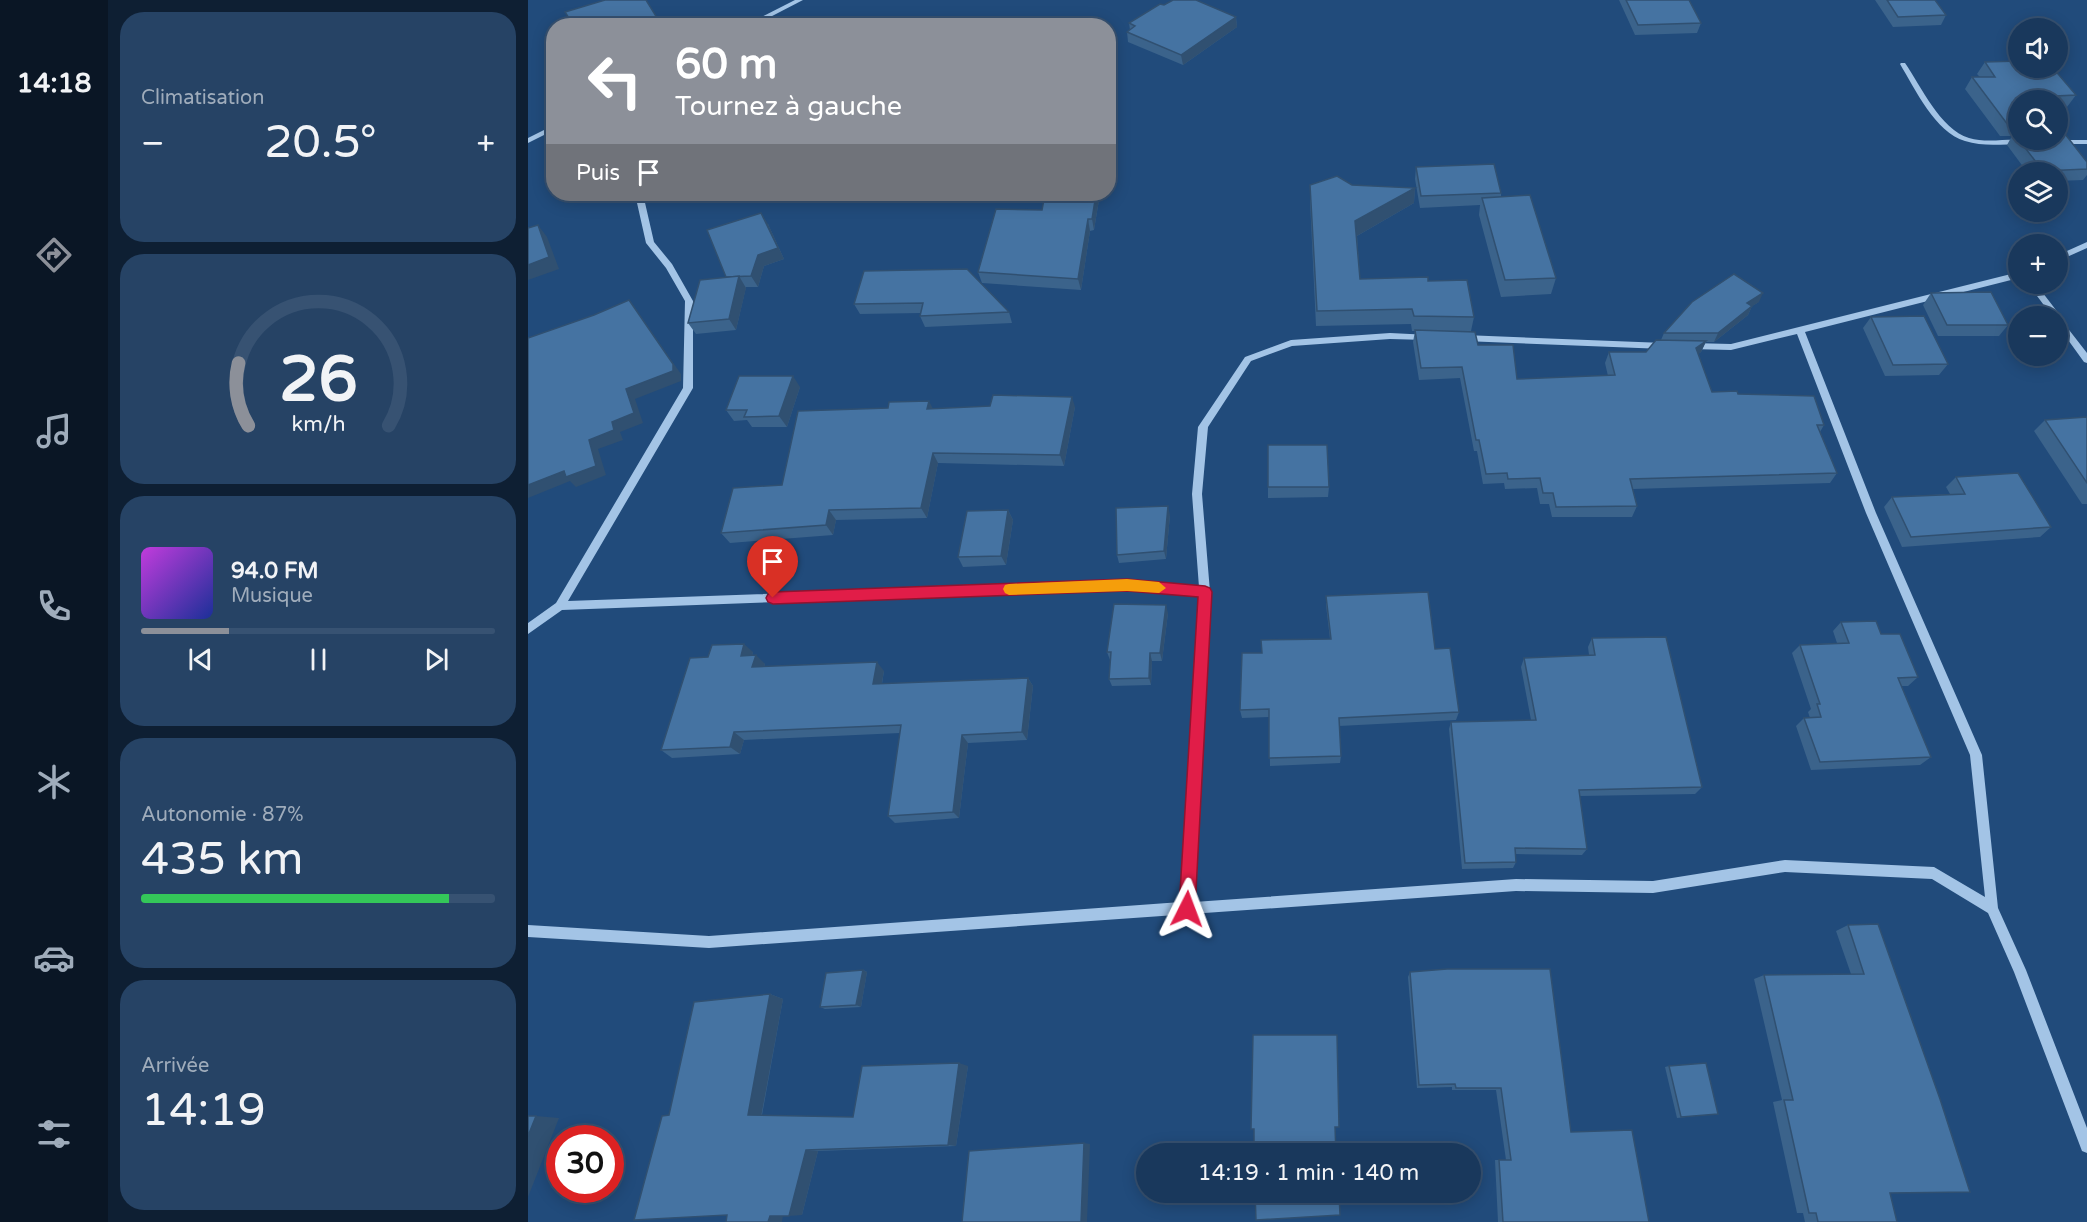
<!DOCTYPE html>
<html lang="fr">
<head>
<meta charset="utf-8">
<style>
	:root { --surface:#19385c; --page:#264365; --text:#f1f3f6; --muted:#9facbb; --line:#375272; --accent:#8c9099 }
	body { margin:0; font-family:"Varela Round",sans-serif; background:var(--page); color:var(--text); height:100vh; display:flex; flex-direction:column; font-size:22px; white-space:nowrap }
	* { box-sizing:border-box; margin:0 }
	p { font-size:20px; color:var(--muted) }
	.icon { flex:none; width:33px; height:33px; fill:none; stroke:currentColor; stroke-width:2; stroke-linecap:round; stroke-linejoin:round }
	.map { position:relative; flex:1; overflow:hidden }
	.drawer { display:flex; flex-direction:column; gap:12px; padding:12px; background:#0e1f33; width:420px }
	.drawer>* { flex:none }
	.guide { position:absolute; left:18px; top:18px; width:570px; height:183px; border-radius:24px; box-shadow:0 3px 15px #0003,0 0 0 2px var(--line); background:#8c9099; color:#fff; overflow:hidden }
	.buttons { position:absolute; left:1480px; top:18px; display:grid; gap:12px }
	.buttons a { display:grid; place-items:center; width:60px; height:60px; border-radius:50%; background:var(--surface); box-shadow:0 3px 15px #0003,0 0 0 2px var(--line); font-size:30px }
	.speed { position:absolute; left:18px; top:1125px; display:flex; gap:12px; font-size:30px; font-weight:700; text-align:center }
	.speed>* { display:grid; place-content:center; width:78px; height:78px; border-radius:50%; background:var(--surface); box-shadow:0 3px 15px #0003,0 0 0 2px var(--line); line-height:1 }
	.speed .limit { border:9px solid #d22; background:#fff; color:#111 }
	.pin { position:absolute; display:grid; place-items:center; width:51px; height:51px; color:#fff; margin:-62px -26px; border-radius:50% 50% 50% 0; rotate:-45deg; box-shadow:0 0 6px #0007 }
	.pin .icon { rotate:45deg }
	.me { position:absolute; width:66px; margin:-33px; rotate:3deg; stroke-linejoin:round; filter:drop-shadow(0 0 4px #0008) }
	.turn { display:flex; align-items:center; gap:21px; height:126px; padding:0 30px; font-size:27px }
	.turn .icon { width:78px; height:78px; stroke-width:2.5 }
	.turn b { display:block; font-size:42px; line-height:51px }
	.then { display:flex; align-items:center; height:57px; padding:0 30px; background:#0003; gap:12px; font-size:22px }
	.big { font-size:45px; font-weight:600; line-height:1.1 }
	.drawer .tile { flex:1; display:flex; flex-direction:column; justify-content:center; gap:9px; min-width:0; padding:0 21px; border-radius:24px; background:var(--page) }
	.drawer .dial { align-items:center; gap:0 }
	.dial svg { height:156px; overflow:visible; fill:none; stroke:var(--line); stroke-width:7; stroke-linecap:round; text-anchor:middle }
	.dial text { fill:var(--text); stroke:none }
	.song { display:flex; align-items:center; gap:18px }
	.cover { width:72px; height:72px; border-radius:9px; background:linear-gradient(135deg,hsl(290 70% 55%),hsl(230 70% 35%)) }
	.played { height:6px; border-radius:3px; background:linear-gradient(90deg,var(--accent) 25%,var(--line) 25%) }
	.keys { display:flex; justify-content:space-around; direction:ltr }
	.heat { display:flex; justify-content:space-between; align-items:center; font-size:33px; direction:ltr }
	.charge { height:9px; border-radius:4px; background:linear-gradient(90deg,#34c759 87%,var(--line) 0) }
	.trip { position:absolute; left:608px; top:1143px; width:345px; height:60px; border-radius:30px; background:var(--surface); box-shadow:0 3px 15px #0003,0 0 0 2px var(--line); font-weight:600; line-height:60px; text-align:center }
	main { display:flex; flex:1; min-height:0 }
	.menu { display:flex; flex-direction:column; width:108px; justify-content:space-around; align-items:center; background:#0a1625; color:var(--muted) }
	.menu .icon { width:42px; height:42px }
	.menu .active { color:var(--accent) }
	.menu b { font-size:27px; color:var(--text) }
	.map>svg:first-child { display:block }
</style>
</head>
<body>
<main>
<nav class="menu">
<b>14:18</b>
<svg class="icon active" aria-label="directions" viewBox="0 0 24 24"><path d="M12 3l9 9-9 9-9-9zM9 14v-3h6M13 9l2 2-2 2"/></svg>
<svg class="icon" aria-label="music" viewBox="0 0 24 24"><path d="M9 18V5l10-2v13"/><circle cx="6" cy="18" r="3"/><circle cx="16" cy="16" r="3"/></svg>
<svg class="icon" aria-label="phone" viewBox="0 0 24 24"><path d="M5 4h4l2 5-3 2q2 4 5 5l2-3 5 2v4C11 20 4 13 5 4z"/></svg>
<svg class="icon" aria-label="climate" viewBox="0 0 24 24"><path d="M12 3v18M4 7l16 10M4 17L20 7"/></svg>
<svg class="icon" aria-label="car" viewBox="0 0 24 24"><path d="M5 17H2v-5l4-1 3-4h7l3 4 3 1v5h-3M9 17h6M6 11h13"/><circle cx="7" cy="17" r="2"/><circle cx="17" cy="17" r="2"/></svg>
<svg class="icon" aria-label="filters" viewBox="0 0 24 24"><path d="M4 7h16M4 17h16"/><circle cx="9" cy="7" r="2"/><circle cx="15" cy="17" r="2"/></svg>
</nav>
<section class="drawer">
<div class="tile"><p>Climatisation</p>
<div class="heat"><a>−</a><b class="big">20.5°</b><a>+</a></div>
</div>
<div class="tile dial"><svg viewBox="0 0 100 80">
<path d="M14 69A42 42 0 1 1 86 69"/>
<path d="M14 69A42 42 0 0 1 9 37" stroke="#8c9099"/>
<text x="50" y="56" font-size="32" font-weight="700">26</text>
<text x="50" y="72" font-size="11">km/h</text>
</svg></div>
<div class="tile">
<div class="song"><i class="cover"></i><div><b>94.0 FM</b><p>Musique</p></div></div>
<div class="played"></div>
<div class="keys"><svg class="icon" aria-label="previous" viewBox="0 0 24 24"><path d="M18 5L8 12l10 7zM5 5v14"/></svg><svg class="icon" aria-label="pause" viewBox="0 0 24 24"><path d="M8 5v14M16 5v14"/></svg><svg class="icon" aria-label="next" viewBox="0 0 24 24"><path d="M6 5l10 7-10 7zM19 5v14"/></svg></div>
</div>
<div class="tile"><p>Autonomie · 87%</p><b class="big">435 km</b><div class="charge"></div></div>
<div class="tile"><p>Arrivée</p><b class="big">14:19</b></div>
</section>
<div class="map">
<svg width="1559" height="1222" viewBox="0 0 1559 1222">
	<rect width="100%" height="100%" fill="#214b7b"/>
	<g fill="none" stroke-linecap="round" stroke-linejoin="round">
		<g fill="#a3c4e6" fill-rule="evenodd">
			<path d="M267 0H275L225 26H216Z"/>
			<path d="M1373 63H1377C1393 86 1412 129 1441 138 1457 143 1476 139 1493 140L1497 142 1493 144C1475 144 1455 147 1437 141 1407 132 1387 89 1372 64Z"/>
			<path d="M26 125V130L0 143V138Z"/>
			<rect x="1527" y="140" width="32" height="4"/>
			<path d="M107 194H115L126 242 144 264 165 301V388L40 601 599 581 671 587 664 494 670 427 717 357 763 340 862 333 902 335V339L899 340 862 339 764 346 723 361 680 427 674 494 682 592 666 902 988 879 1125 881 1257 860 1406 867 1457 897 1442 755 1338 513 1269 334 1203 350 1163 349 1159 346 1163 343 1203 344 1491 272V278L1277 332 1348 513 1454 755 1470 908 1498 970 1559 1128V1153L1554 1151 1486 972 1460 913 1404 879 1257 872 1125 893 988 891 181 948 0 937V925L181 936 653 902 672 596 599 589 34 610 0 634V623L28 603 155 388 157 301 138 268 118 243Z"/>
			<path d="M1559 242V248L1530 261V255Z"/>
			<path d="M1500 284H1508L1531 314V317L1559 353V363L1556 362 1530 326V316H1524Z"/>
			<path d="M936 335 1136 343 1140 346 1136 349 936 341 932 338Z"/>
		</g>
	</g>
	<g fill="#3b638b">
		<path d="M1091 0H1161L1173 23 1169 33 1107 35Z"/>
		<path d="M1347 0H1407L1418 15 1413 25 1365 27Z"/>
		<path d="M636 5 708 17 709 27 655 65 600 42 599 32 602 30 601 23Z"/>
		<path d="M1457 62 1548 95 1539 107 1530 108V100H1491V140L1559 162V175L1555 180 1530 181V172H1499L1479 145 1484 136H1472L1437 89 1444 77H1452L1449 74Z"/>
		<path d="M580 118 582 124H587L589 136 586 167H580Z"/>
		<path d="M888 167 973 193V197L1028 278 1023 294 973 297 951 215 952 205 892 208 887 179Z"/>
		<path d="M782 185H824L887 188 886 203 829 236 832 279 900 281 946 317 943 331 950 345 989 379 1080 376 1077 363 1081 352H1118L1133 340 1136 333 1231 302 1224 306 1220 315 1186 342H1178L1173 352 1170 354 1184 392 1210 394 1296 425 1292 432 1309 473 1302 483 1105 489 1109 506 1104 517H1024L1021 504H1012L1009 488 977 489 976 483 955 484 949 451H946L932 378 891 380 885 342 887 331H884L883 324 788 326 782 201Z"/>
		<path d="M572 194 566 230 562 231 553 290 454 283 450 272 514 210Z"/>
		<path d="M240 224 256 259 236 266 230 287H218L208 330 168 334 160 323 198 278Z"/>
		<path d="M336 271 481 312 484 323 397 327 392 316 393 313 332 314 326 304Z"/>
		<path d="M1403 293 1480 325 1471 336H1410L1395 305Z"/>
		<path d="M1343 317 1420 364 1411 375 1357 376 1335 328Z"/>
		<path d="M272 387 259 427H224L219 420 206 421 198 410Z"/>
		<path d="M547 407 536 466 410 463 399 518 308 520 305 535 202 543 193 533 254 485 405 408Z"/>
		<path d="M1559 417V504H1554L1506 431 1517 420Z"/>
		<path d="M1428 477 1523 527 1512 537 1374 547 1356 507 1364 497 1422 494 1418 487Z"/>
		<path d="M740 487H801L800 497 740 498Z"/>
		<path d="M480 510 485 520 478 565 435 567 430 557Z"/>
		<path d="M642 515 638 559 591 563 589 555Z"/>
		<path d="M798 596 907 649 931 712 928 720 811 726 813 756 812 763 742 766 741 717 714 718 712 710 734 653 802 639 798 605Z"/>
		<path d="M640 613 634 661H624L623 685 584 686 581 679 583 660H582L579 652Z"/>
		<path d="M1313 622 1353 634 1390 677 1380 686H1373L1403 757 1392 765 1283 770 1268 726 1276 718H1282L1280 712 1283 709 1264 653 1272 645 1309 643 1305 631Z"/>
		<path d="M1064 638 1174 787 1167 794 1052 796 1059 849 1054 855 987 854 988 862 985 868 934 869 921 729 923 722 1003 720 993 667 996 658 1061 655 1060 647Z"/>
		<path d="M225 652 224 656 237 664 236 667 356 671 354 684 500 678 505 686 499 740 440 743 431 818 367 823 360 816 372 733 216 740 212 754 144 758 133 750 180 657Z"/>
		<path d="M1350 924 1362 1193 1369 1222H1277L1275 1213H1269L1245 1102 1254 1100 1226 979 1236 975 1323 974 1308 931 1320 925Z"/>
		<path d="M335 970 339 972 333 1007 297 1009 292 1007Z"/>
		<path d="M882 972 1043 1132 1121 1222H970L967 1160H978L968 1090H924V1087L889 1088 880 977Z"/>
		<path d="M242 994 255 999 234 1115 325 1117 440 1066 428 1146 290 1151 274 1215 141 1115Z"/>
		<path d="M1141 1066 1186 1114 1149 1118 1137 1067Z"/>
	</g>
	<g fill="#305071">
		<path d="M708 17 709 27 655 65 653 55Z"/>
		<path d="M131 21 133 26H118Z"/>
		<path d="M587 124 589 136 586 167 584 155Z"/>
		<path d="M887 188 886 203 827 237V221Z"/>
		<path d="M568 194H572L566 230 564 219Z"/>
		<path d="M233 213 240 224 256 259 236 266 230 287 223 276Z"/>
		<path d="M560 219 562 231 553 290 550 279Z"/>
		<path d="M10 225 19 237 31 269 0 280V265Z"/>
		<path d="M211 276 218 288 208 330 201 319Z"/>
		<path d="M1235 293 1231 302 1215 312 1219 303Z"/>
		<path d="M101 300 153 374V381L107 399 115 423 92 432 95 440 70 449 78 475 48 487 42 481 0 498V485L61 440 98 389Z"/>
		<path d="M1224 306 1220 315 1186 342 1190 333Z"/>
		<path d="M1178 341 1173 352 1163 360 1168 348Z"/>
		<path d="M265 376 272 387 259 427 251 416Z"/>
		<path d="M544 397 547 407 536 466 532 455Z"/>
		<path d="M401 401 406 411 399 409Z"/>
		<path d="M405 453 410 463 399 518 393 508Z"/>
		<path d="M640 506 642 515 638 559 636 551Z"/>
		<path d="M301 510 308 520 305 535 298 525Z"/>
		<path d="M480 510 485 520 478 565 473 556Z"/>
		<path d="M638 605 640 613 634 661 632 653Z"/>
		<path d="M216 644 225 652 222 665 213 656Z"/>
		<path d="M622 653 624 661 623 685 621 678Z"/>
		<path d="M228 655 237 664 233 675 224 667Z"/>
		<path d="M349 662 356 671 352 693 345 684Z"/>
		<path d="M500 678 505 686 499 740 494 732Z"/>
		<path d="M206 732 216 740 212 754 202 747Z"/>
		<path d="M434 735 440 743 431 818 425 812Z"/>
		<path d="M335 970 339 972 333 1007 328 1005Z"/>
		<path d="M242 994 255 999 233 1117 220 1115Z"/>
		<path d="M431 1063 440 1066 428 1146 420 1145Z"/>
		<path d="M8 1116 31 1118 0 1197V1136Z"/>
		<path d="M556 1143 562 1144 559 1222H553Z"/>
		<path d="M278 1150 290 1151 274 1215 261 1216Z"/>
		<path d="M255 1215 254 1222H240L242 1216Z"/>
	</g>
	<g fill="#4573a2" stroke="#305071" stroke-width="1.5">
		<path d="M77 0H118L131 21 118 26H46L37 12Z"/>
		<path d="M645 0H668L708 17 653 55 599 32 607 26 601 23 632 4 636 5Z"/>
		<path d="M1098 0H1161L1173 23 1110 25Z"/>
		<path d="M1359 0H1407L1418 15 1370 17Z"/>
		<path d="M1491 61V68H1525L1548 95 1507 97 1510 100H1491V125H1480L1444 77H1467L1457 62Z"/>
		<path d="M580 124H587L584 155H580Z"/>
		<path d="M1486 133H1491V139Z"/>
		<path d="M1530 134H1537L1559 162V169L1515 171 1491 140H1530Z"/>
		<path d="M966 164 973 193 893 196 888 167Z"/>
		<path d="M809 176 824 185 887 188 827 221 832 279 900 277V281L939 280 946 317 886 316 884 309 789 311 782 185Z"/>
		<path d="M517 194H568L564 219H560L550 279 450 272 468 209 514 210Z"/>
		<path d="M1002 195 1028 278 977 280 954 198Z"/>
		<path d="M233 213 250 248 230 255 223 276 198 277 179 230Z"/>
		<path d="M10 225 21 257 0 265V228Z"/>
		<path d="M439 269 481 312 392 316 395 303 326 304 336 271Z"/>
		<path d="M1206 274 1235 293 1219 303 1224 306 1190 333H1136L1164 302Z"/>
		<path d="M211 276 201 319 160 323 172 280Z"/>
		<path d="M1463 292 1480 325H1419L1403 293Z"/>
		<path d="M101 300 145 364V371L98 389 106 413 84 422 86 430 61 440 68 466 38 477 36 471 0 485V338L66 315Z"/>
		<path d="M1396 316 1420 364 1365 365 1343 317Z"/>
		<path d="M887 330 947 332 950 345H985L989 379 1087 375 1081 352H1118L1128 340 1178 341 1168 348 1184 392 1209 391 1210 394 1286 396 1296 425H1289L1309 473 1102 479 1109 506 1028 507 1025 493H1015L1012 478 980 479 979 473 958 474 951 440H948L934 367 893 368Z"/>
		<path d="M211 376H265L251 416 216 417 219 410H198Z"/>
		<path d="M465 395 544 397 532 455 405 453 393 508 301 510 298 525 193 533 205 488 254 485 270 411 360 408 361 402 401 401 399 409 462 406Z"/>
		<path d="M1559 417V483L1517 420Z"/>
		<path d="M740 445H799L801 487H740Z"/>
		<path d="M1490 473 1523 527 1383 537 1364 497 1437 494 1428 477Z"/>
		<path d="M640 506 636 551 589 555 588 508Z"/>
		<path d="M480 510 473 556 430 557 439 511Z"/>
		<path d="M900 592 907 649 922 648 931 712 811 718 813 756 741 758V709L712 710 714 653H734L733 640 803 639 798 596Z"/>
		<path d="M586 604 638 605 632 653H622L621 678 581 679 583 652H579Z"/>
		<path d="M1348 621 1353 634H1372L1390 677 1370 678 1403 757 1292 762 1276 718 1293 717 1289 704H1292L1272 645 1321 643 1313 622Z"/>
		<path d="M1138 637 1174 787 1051 790 1059 849 987 848 988 862 937 863 923 722 1008 720 996 658 1067 655 1064 638Z"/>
		<path d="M216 644 213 656 228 655 224 667 349 662 345 684 500 678 494 732 434 735 425 812 360 816 373 725 206 732 202 747 133 750 162 658 180 657 184 645Z"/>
		<path d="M1350 924 1412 1099 1442 1192 1362 1193 1369 1222H1290L1288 1213H1281L1256 1100H1265L1236 975 1336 974 1320 925Z"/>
		<path d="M919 969H1022L1043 1132 1104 1130 1121 1222H975L971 1160H983L973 1088H928L927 1084 891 1085 882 972Z"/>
		<path d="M335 970 328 1005 292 1007 298 973Z"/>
		<path d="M242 994 220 1115 325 1117 334 1066 431 1063 420 1145 278 1150 261 1216H242L240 1222H198L199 1215 106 1220 134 1116 141 1115 166 1002Z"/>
		<path d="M725 1035H809L811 1127H807L808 1154H726V1129H723Z"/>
		<path d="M1178 1063 1190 1114 1153 1117 1141 1066Z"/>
		<path d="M0 1116H8L0 1136Z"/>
		<path d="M556 1143 553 1222H434L441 1151Z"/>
		<path d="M727 1192H811L812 1215 728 1220Z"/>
	</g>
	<path fill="#e11d48" stroke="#92132f" stroke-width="1.5" d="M599 579 677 586 682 588 684 592 667 909 665 914 659 917 653 914 651 909 670 597 599 591 245 604 240 602 238 598 240 594 245 592Z"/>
	<path fill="#f59e0b" d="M599 579 631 582 638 588 631 593 599 591 481 595 477 593 475 589 477 585 481 584Z"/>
</svg>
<div class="buttons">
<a><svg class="icon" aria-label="sound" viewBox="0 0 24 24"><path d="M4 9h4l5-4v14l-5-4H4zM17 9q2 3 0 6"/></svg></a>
<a><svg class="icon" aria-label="search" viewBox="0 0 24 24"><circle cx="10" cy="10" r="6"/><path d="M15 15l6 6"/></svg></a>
<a><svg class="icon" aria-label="layers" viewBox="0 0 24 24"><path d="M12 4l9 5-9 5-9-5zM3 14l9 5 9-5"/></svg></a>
<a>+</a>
<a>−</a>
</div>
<div class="speed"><div class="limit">30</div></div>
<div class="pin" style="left:245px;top:598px;background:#d93025"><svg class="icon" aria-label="arrive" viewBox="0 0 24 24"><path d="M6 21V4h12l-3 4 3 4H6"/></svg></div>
<svg class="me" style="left:659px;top:909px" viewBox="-20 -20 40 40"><path d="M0-17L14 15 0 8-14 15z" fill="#e11d48" stroke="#fff" stroke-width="4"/></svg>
<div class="trip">14:19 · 1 min · 140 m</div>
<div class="guide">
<div class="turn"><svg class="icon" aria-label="left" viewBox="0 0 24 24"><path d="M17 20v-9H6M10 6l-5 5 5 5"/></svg><div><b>60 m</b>Tournez à gauche</div></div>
<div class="then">Puis<svg class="icon" aria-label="arrive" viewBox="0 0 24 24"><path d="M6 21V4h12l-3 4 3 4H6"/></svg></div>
</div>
</div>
</main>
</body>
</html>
